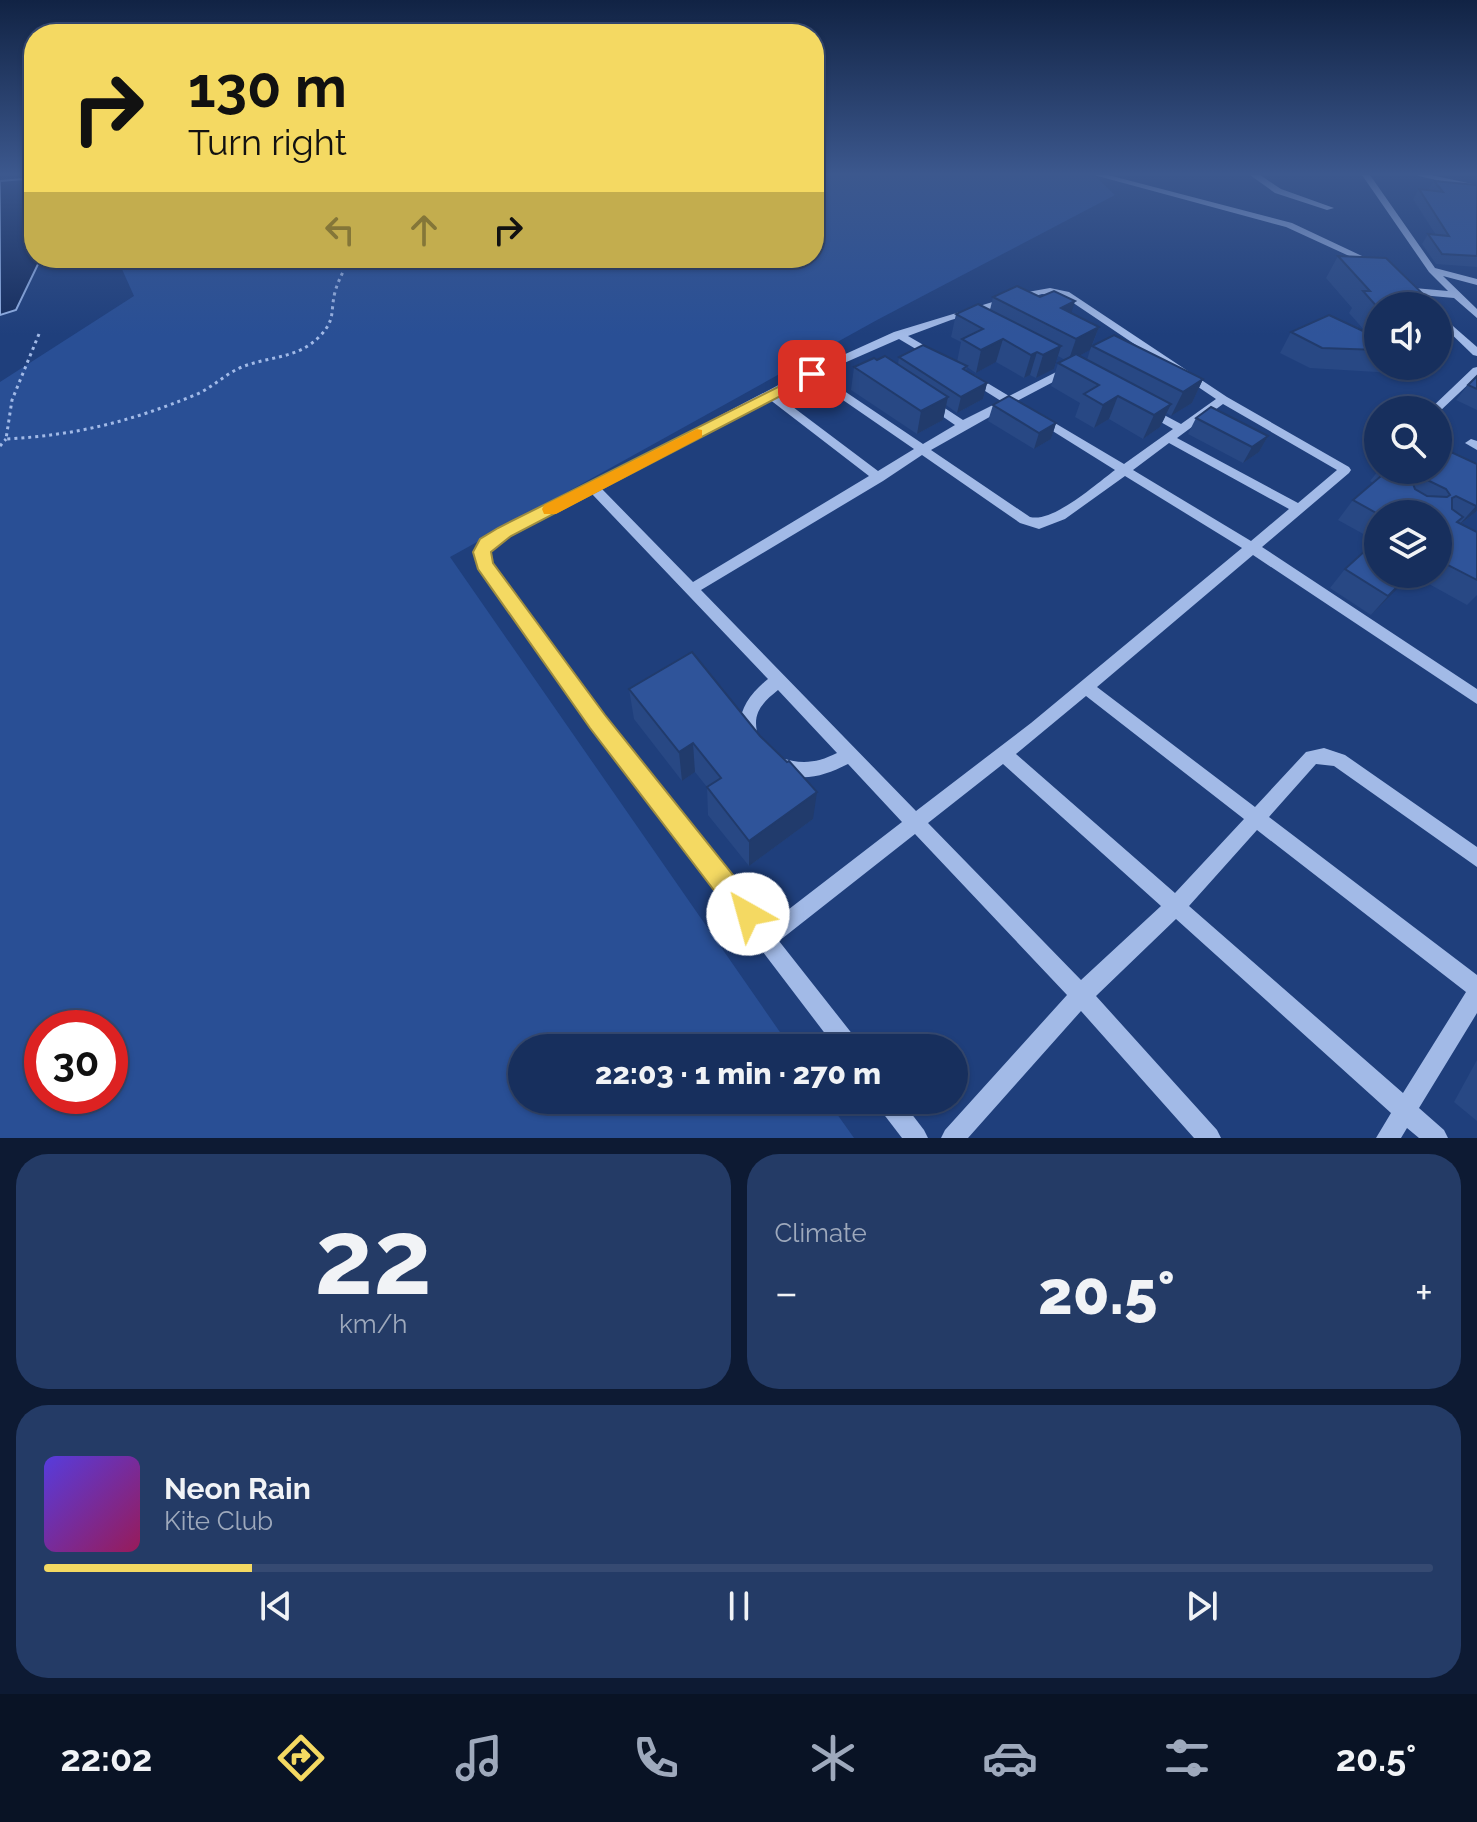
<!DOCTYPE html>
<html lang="en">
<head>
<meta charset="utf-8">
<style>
	:root { --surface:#172f5d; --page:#243b66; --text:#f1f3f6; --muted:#9ea9bc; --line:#364a72; --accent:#f4d962 }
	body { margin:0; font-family:Raleway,sans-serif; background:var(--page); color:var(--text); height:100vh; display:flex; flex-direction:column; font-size:30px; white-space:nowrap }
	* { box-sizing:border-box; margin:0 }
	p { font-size:26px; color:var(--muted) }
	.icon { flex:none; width:44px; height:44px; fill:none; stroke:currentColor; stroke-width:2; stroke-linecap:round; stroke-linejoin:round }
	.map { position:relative; height:1138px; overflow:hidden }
	.sheet { display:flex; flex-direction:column; gap:16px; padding:16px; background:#0d1a33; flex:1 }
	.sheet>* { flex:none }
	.hud { position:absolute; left:24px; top:24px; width:800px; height:244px; border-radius:32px; box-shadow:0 2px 6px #0004,0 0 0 2px var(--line); background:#f4d962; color:#111; overflow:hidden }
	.tools { position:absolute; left:1364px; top:292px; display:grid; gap:16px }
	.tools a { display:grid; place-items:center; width:88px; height:88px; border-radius:50%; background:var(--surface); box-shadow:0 2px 6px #0004,0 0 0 2px var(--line); font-size:40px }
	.speed { position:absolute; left:24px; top:1010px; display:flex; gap:16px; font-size:40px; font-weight:700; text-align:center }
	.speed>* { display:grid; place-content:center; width:104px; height:104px; border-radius:50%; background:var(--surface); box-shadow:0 2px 6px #0004,0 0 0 2px var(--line); line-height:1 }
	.speed .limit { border:12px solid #d22; background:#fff; color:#111 }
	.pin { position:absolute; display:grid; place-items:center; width:68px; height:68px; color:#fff; margin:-34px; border-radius:16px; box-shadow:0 4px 12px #0006 }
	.me { position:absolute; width:88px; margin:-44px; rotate:322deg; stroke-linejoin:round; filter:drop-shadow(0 0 6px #0008) }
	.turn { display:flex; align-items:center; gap:28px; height:168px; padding:0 32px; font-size:36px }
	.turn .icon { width:104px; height:104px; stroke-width:2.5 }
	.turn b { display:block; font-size:56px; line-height:68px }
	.lanes { display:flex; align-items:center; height:76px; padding:0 32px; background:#0003; justify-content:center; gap:40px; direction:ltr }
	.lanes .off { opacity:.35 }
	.big { font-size:60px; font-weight:800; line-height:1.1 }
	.sheet .tile { flex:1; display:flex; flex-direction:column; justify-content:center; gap:12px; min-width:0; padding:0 28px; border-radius:32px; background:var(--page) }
	.sheet .dial { align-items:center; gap:0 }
	.dial b { font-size:104px; line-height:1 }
	.song { display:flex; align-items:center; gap:24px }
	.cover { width:96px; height:96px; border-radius:12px; background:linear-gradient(135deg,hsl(250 70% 55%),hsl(330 70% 35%)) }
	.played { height:8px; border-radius:4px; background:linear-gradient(90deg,var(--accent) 15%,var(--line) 15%) }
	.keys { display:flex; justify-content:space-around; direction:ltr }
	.heat { display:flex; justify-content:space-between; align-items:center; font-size:44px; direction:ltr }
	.sheet .tiles { flex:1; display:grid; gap:16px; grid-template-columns:1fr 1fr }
	.tile:last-child { grid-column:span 2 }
	.trip { position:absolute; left:508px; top:1034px; width:460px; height:80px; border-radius:40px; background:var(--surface); box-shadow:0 2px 6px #0004,0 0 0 2px var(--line); font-weight:800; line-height:80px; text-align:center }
	.menu { display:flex; height:128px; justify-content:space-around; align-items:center; background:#091325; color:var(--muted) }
	.menu .icon { width:56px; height:56px }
	.menu .selected { color:var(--accent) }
	.menu b { font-size:36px; color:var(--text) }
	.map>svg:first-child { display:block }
</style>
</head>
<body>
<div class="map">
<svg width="1477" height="1138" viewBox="0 0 1477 1138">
	<rect width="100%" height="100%" fill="#1f3f7c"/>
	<path fill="#294f95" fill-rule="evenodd" d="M814 175H1094L1115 195 877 320 450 557 791 1048H522V1100H827L854 1138H0V382L134 296 117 258H814ZM42 1028H110V1096H42Z"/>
	<path fill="#152c5c" stroke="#96b4e8" stroke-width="2" d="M23 179 34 190V258H41L16 310 0 315V181Z"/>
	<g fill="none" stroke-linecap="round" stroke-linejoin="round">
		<g stroke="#a2bae7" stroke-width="3" stroke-dasharray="3 4" stroke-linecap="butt">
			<path d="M39 334 12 400 6 439C77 435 129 422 195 395 212 388 225 374 242 367 269 356 298 359 320 336 336 319 330 312 335 292 338 280 345 270 348 258"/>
			<path d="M0 446 6 439"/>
		</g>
		<g fill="#a2bae7" fill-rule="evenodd">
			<path d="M1094 175H1108L1292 223 1379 264 1371 266 1286 227Z"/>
			<path d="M1250 175H1260L1281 189 1334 208 1327 210 1275 193Z"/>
			<path d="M1362 175H1370L1435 268 1477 279V285L1443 276 1477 309V318L1454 298 1421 295 1432 306H1421L1404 289V285L1407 284 1414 288 1448 291 1429 272Z"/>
			<path d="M1414 175H1431L1477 185V189Z"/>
			<path d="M1050 288 1069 292 1227 397 1349 467 1351 470 1349 473 1262 547 1477 689V704L1253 555 1097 687 1255 807 1306 752 1324 748 1345 755 1477 847V867L1334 766 1316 764 1269 817 1477 975V1013L1419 1108 1444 1130 1448 1138H1419L1407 1128 1401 1138H1376L1391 1113 1176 919 1096 996 1217 1130 1221 1138H1194L1081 1011 968 1138H941L945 1130 1067 995 915 834 779 941 857 1040 860 1048H836L591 726 478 565 475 552 481 541 788 380 894 332 1022 293ZM1042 294 1063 296 1216 399 1181 424 1151 408H1143V412L1173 429 1124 464 1043 416H1035V420L1115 470C1096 484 1053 523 1030 517L931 450 1009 406 1017 410H1025V406L1017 401 1074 371V367H1066L1009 396 974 375H966V379L1001 401 963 420 934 401H926V405L955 425 923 444 819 374 899 339 931 358H939V354L908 336 951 320ZM811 378 914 449 878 471 777 395ZM769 399 869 476 693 582 602 489ZM1223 404 1337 470 1298 503 1177 438ZM1169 443 1289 509 1251 541 1133 470ZM922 455 1020 523 1039 529 1065 519 1125 476 1242 548 1031 723 916 811 701 590 883 481ZM592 494 768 679C747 696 733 717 744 743L750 745 756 743C759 735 756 731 756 723 756 708 767 699 778 690L837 753C817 763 801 765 779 757L773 760 770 765 773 770C801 783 822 777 848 764L902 822 767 926 603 716 492 564 489 552 491 547ZM1086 696 1244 819 1175 893 1016 754ZM1003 764 1161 906 1081 980 928 823ZM1257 830 1466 992 1403 1093 1189 906Z"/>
			<path d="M1438 313 1477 347V356L1473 355 1438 321Z"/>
			<path d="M1477 367V376L1439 412 1438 410H1429L1473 368Z"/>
			<path d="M1471 439 1477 441V450L1465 443Z"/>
			<path d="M876 1100H901L924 1130 928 1138H902L879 1108Z"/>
		</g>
	</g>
	<g fill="#284884" fill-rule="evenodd">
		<path d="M1434 181 1477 185V267L1436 264 1422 244 1428 234 1436 235 1413 199 1419 189 1428 190Z"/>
		<path d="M1338 256 1424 295 1416 306H1378V366H1438V339L1449 352 1432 375 1401 373 1397 368 1393 373 1310 368 1280 353 1291 332H1366L1349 313 1352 308 1326 278Z"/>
		<path d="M993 297 1071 313 1099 327 1092 346 1203 379 1192 403 1171 416 1167 413 1160 427 1143 439 1109 419 1094 428 1075 417 1080 403 1051 386 1058 363 1065 360 1058 356 1054 369 1036 378 1030 375 1024 378 996 362 976 373 967 367 966 371 987 383 983 399 957 413 946 405 943 420 917 434 851 390 854 367 877 360 898 364 899 357 957 362 961 342 951 337 956 314 990 310ZM1090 350 1087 360 1079 356Z"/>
		<path d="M1477 376V410L1456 400 1468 385Z"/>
		<path d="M993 405 1056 423 1051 439 1034 449 988 421Z"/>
		<path d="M1196 418 1268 436 1259 452 1243 463 1188 434Z"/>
		<path d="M1477 464V511L1461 524 1477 532V595L1467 605 1411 574 1371 615 1330 588 1345 569 1376 541 1338 520 1353 500 1373 483 1370 481 1379 470H1438ZM1378 514H1438V574H1378Z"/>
		<path d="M629 689 813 819 749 866 708 815 707 787 695 772 682 781 634 719Z"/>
		<path d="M1477 1060V1121L1454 1102Z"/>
	</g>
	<g fill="#213b6c">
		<path d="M1075 301 1068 323 1061 308Z"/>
		<path d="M1099 327 1090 350 1068 362 1076 339Z"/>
		<path d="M1003 339 996 362 976 373 981 350Z"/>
		<path d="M1061 346 1054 369 1036 378 1043 355Z"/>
		<path d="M1037 352 1030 375 1024 378 1031 355Z"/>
		<path d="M1203 379 1192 403 1171 416 1183 392Z"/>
		<path d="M987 383 983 399 957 413 961 397Z"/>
		<path d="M1118 396 1109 419 1094 428 1103 405Z"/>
		<path d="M948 397 943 420 917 434 921 411Z"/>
		<path d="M1171 404 1160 427 1143 439 1154 415Z"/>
		<path d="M1056 423 1051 439 1034 449 1039 433Z"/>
		<path d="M1268 436 1259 452 1243 463 1252 447Z"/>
		<path d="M1477 505V511L1458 526 1476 506Z"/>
		<path d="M1410 574H1412L1371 615 1388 596Z"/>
		<path d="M693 743 695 772 682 781 679 752Z"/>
		<path d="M817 792 813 819 749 866V841Z"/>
	</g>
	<g fill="#2f549a" stroke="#213b6c" stroke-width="2" fill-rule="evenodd">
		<path d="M1434 181 1477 185V256L1442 254 1428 234 1449 236 1419 189 1443 192Z"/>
		<path d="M1338 256 1386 258 1424 295 1407 294 1406 306H1378V308L1363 291H1370Z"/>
		<path d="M1017 286 1040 297 1054 291 1075 301 1061 308 1099 327 1076 339 993 297Z"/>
		<path d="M978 304 1061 346 1043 355 1037 352 1031 355 1003 339 981 350 962 339 983 329 956 314Z"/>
		<path d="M1329 315 1378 338V350L1322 348 1291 332Z"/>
		<path d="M1114 335 1203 379 1183 392 1092 346Z"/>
		<path d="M1438 339 1449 352 1438 351Z"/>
		<path d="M923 345 967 366 963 369 987 383 961 397 899 357Z"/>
		<path d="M1076 354 1171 404 1154 415 1118 396 1103 405 1084 394 1099 385 1058 363Z"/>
		<path d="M885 356 948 397 921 411 854 367 874 358 877 360Z"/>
		<path d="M1477 376V389L1468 385Z"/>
		<path d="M1009 396 1056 423 1039 433 993 405Z"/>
		<path d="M1211 407 1268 436 1252 447 1196 418Z"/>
		<path d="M1438 446 1477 464V505L1476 506 1456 496 1452 498V509L1463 517 1457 522 1477 532V580L1438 560V514H1378L1353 500 1388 470H1438ZM1421 477 1446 489 1450 495 1447 497 1427 496 1415 489 1412 481Z"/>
		<path d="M1378 539V574H1410L1388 596 1345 569Z"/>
		<path d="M692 652 760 736 787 762 789 761 817 792 749 841 707 787 721 778 693 743 679 752 629 689Z"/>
	</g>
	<linearGradient id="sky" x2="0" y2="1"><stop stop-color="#112344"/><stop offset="0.52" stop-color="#3c588e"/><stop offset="1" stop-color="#3c588e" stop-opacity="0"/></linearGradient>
	<rect width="1477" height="335" fill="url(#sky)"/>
	<path fill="#f4d962" stroke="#9f8d40" stroke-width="2" d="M812 370 819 374 817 377 511 536 491 552 493 563 605 715 757 905 761 914 757 923 748 926 739 923 590 728 478 569 473 552 480 539 498 528Z"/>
	<path fill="#f59e0b" d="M697 429 702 430V437L556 514H544L542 509 544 505Z"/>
</svg>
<div class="tools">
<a><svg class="icon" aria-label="sound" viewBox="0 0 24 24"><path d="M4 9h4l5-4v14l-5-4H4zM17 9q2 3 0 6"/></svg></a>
<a><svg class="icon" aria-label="search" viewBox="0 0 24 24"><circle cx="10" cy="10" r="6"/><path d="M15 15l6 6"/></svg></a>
<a><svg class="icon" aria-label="layers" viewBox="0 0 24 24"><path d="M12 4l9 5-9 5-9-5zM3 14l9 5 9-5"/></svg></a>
</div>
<div class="speed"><div class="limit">30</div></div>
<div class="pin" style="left:812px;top:374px;background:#d93025"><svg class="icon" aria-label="arrive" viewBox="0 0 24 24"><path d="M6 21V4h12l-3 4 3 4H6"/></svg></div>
<svg class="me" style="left:748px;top:914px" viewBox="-20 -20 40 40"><circle r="19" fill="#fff"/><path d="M0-13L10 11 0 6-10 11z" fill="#f4d962"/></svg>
<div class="trip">22:03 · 1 min · 270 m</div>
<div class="hud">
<div class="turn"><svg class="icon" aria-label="right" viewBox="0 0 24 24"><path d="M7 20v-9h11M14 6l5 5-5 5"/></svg><div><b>130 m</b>Turn right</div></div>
<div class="lanes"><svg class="icon off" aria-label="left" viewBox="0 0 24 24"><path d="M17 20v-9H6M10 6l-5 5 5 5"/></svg><svg class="icon off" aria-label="ahead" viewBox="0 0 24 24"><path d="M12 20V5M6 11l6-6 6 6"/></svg><svg class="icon" aria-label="right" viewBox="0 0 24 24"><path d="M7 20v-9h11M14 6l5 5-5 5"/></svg></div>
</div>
</div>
<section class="sheet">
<div class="tiles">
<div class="tile dial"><b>22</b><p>km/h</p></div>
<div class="tile"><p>Climate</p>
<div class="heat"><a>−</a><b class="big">20.5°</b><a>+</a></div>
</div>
<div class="tile">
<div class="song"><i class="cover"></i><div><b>Neon Rain</b><p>Kite Club</p></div></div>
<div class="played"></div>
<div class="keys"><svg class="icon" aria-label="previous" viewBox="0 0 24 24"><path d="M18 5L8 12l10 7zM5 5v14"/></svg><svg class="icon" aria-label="pause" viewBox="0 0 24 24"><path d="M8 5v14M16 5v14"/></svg><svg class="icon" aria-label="next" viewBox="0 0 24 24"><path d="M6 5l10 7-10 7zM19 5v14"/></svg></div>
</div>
</div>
</section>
<nav class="menu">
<b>22:02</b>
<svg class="icon selected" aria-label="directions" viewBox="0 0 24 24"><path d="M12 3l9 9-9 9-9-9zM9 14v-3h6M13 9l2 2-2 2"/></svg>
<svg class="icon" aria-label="music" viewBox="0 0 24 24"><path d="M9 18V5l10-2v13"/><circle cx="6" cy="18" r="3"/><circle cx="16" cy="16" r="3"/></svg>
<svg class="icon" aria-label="phone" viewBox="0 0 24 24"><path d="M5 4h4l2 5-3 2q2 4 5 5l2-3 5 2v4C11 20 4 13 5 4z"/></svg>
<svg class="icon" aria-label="climate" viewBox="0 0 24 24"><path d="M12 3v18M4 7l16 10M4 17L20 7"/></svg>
<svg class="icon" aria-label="car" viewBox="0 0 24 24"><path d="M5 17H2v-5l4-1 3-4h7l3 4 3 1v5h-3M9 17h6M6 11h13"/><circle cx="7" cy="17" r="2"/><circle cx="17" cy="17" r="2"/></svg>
<svg class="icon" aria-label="filters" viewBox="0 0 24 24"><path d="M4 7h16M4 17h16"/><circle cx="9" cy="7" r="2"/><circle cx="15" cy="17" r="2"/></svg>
<b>20.5°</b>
</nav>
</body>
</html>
